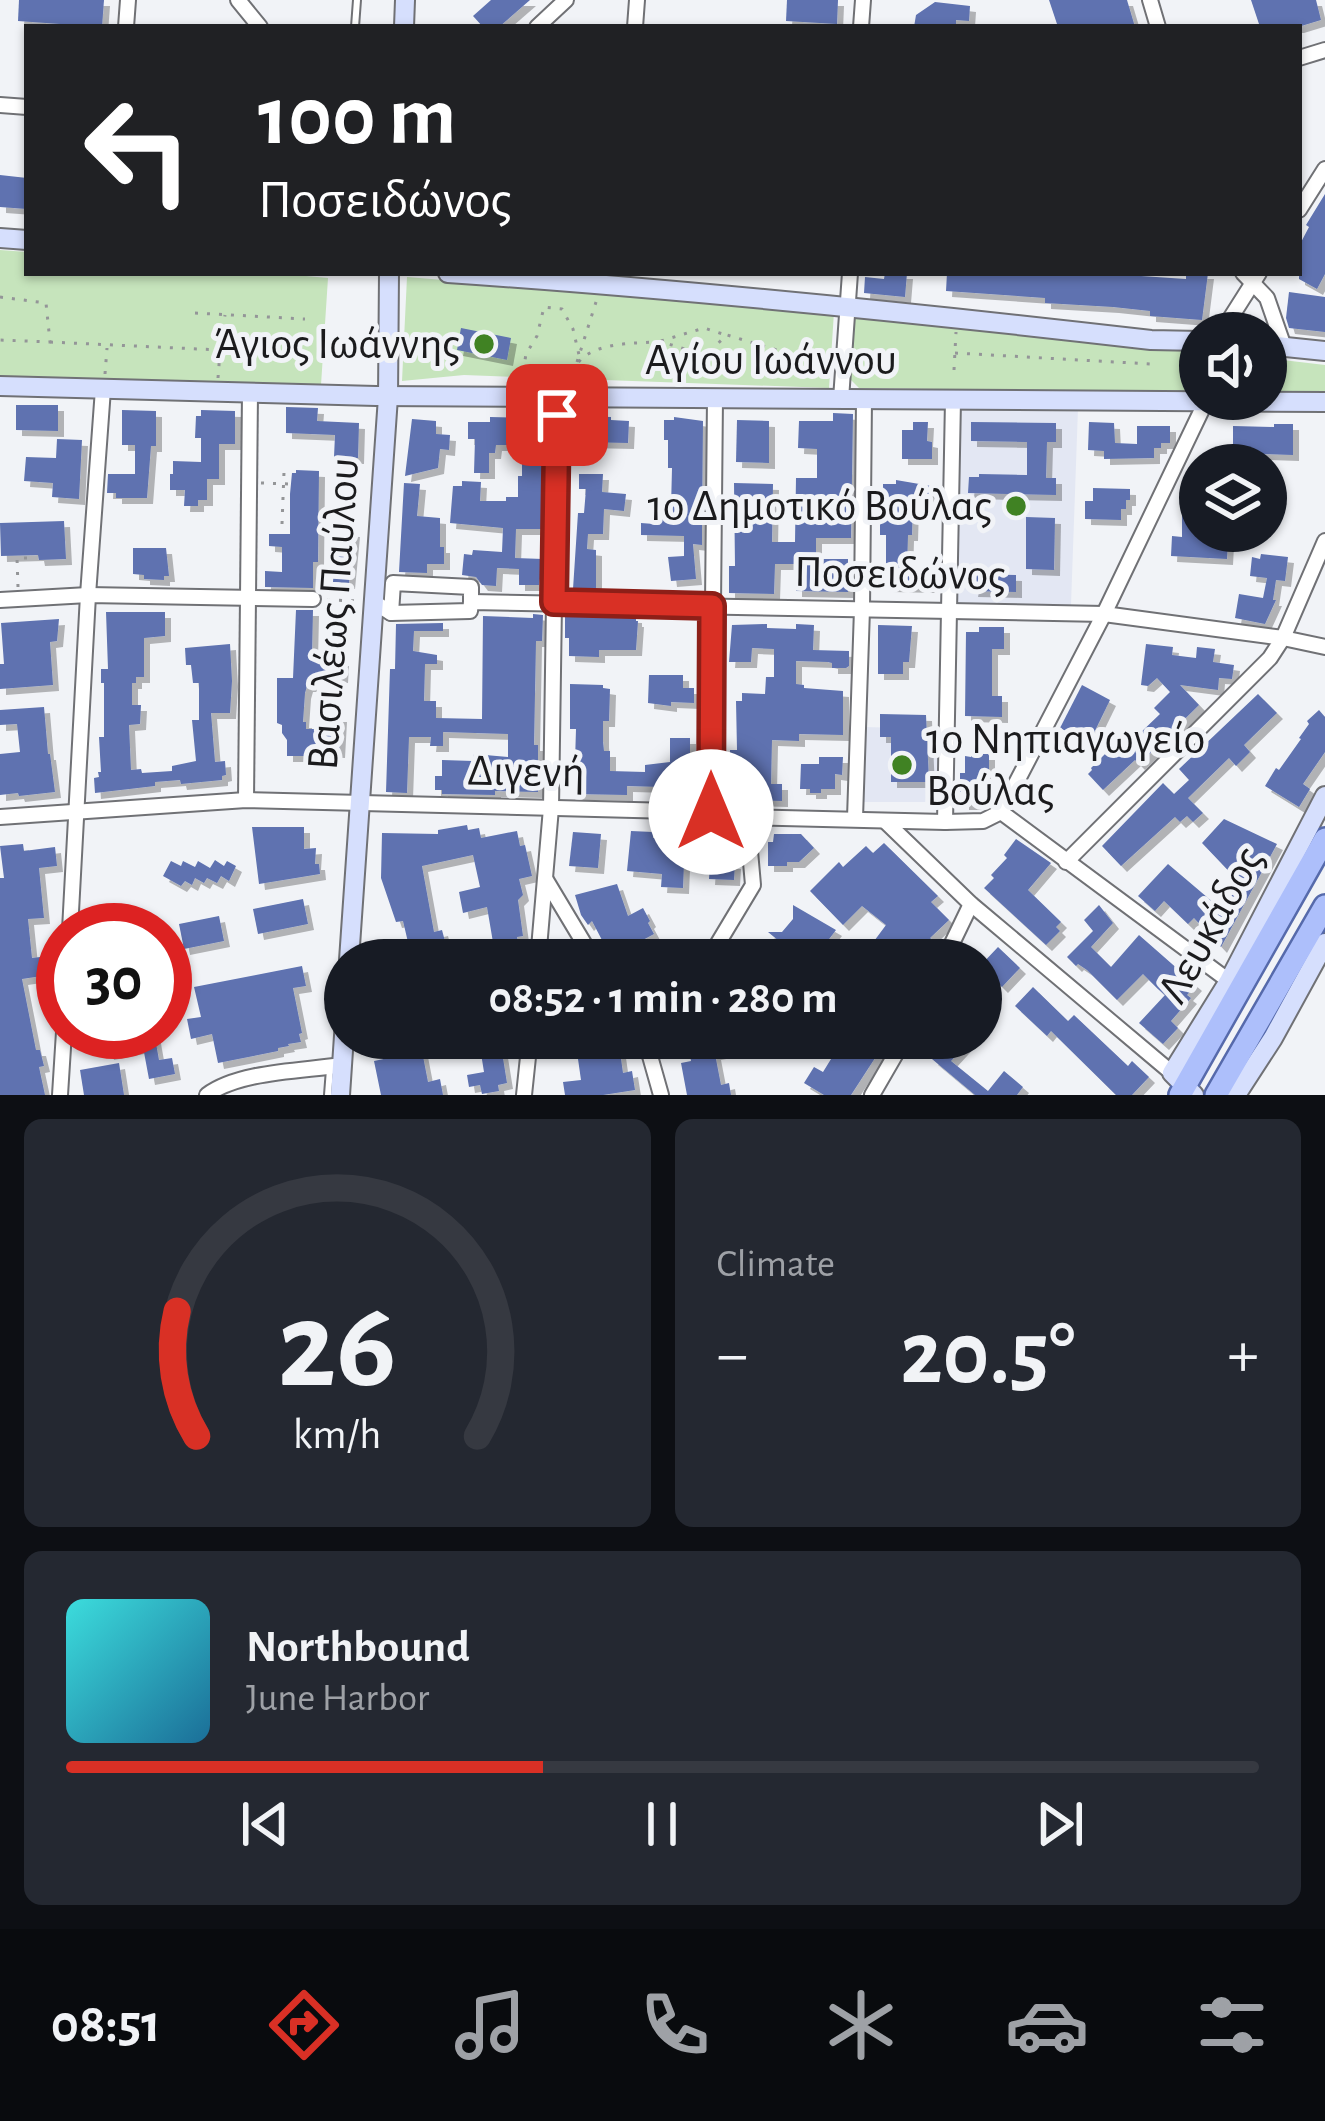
<!DOCTYPE html>
<html lang="en">
<head>
<meta charset="utf-8">
<style>
	:root { --surface:#171b24; --page:#242831; --text:#f1f3f6; --muted:#9ea1a6; --line:#363941; --accent:#d93025 }
	body { margin:0; font-family:"Alegreya Sans",sans-serif; background:var(--page); color:var(--text); height:100vh; display:flex; flex-direction:column; font-size:45px; white-space:nowrap }
	* { box-sizing:border-box; margin:0 }
	p { font-size:39px; color:var(--muted) }
	.icon { flex:none; width:66px; height:66px; fill:none; stroke:currentColor; stroke-width:2; stroke-linecap:round; stroke-linejoin:round }
	.map { position:relative; height:1095px; overflow:hidden }
	.drawer { display:flex; flex-direction:column; gap:24px; padding:24px; background:#0d0f14; flex:1 }
	.drawer>* { flex:none }
	.hud { position:absolute; left:24px; top:24px; width:1278px; height:252px; border-radius:0px; box-shadow:0 3px 9px #0004; background:#202124; color:#fff; overflow:hidden }
	.fabs { position:absolute; left:1179px; top:312px; display:grid; gap:24px }
	.fabs a { display:grid; place-items:center; width:108px; height:108px; border-radius:50%; background:var(--surface); box-shadow:0 3px 9px #0004; font-size:60px }
	.speed { position:absolute; left:36px; top:903px; display:flex; gap:24px; font-size:60px; font-weight:700; text-align:center }
	.speed>* { display:grid; place-content:center; width:156px; height:156px; border-radius:50%; background:var(--surface); box-shadow:0 3px 9px #0004; line-height:1 }
	.speed .limit { border:18px solid #d22; background:#fff; color:#111 }
	.pin { position:absolute; display:grid; place-items:center; width:102px; height:102px; color:#fff; margin:-51px; border-radius:24px; box-shadow:0 6px 18px #0006 }
	.me { position:absolute; width:132px; margin:-66px; rotate:0deg; stroke-linejoin:round; filter:drop-shadow(0 0 9px #0008) }
	.turn { display:flex; align-items:center; gap:42px; height:252px; padding:0 36px; font-size:54px }
	.turn .icon { width:156px; height:156px; stroke-width:2.5 }
	.turn b { display:block; font-size:84px; line-height:102px }
	.big { font-size:90px; font-weight:700; line-height:1.1 }
	.drawer .tile { flex:1; display:flex; flex-direction:column; justify-content:center; gap:18px; min-width:0; padding:0 42px; border-radius:18px; background:var(--page) }
	.drawer .dial { align-items:center; gap:0 }
	.dial svg { height:312px; overflow:visible; fill:none; stroke:var(--line); stroke-width:7; stroke-linecap:round; text-anchor:middle }
	.dial text { fill:var(--text); stroke:none }
	.song { display:flex; align-items:center; gap:36px }
	.cover { width:144px; height:144px; border-radius:18px; background:linear-gradient(135deg,hsl(180 70% 55%),hsl(200 70% 35%)) }
	.played { height:12px; border-radius:6px; background:linear-gradient(90deg,var(--accent) 40%,var(--line) 40%) }
	.keys { display:flex; justify-content:space-around; direction:ltr }
	.heat { display:flex; justify-content:space-between; align-items:center; font-size:66px; direction:ltr }
	.drawer .tiles { flex:1; display:grid; gap:24px; grid-template-columns:1fr 1fr }
	.tile:last-child { grid-column:span 2 }
	.trip { position:absolute; left:324px; top:939px; width:678px; height:120px; border-radius:60px; background:var(--surface); box-shadow:0 3px 9px #0004; font-weight:700; line-height:120px; text-align:center }
	.tabs { display:flex; height:192px; justify-content:space-around; align-items:center; background:#090b0e; color:var(--muted) }
	.tabs .icon { width:84px; height:84px }
	.tabs .on { color:var(--accent) }
	.tabs b { font-size:54px; color:var(--text) }
	.map>svg:first-child { display:block }
</style>
</head>
<body>
<div class="map">
<svg width="1325" height="1095" viewBox="0 0 1325 1095">
	<defs>
		<filter id="shadow"><feDropShadow dx="6" dy="6" stdDeviation="0" flood-color="#0004"/></filter>
	</defs>
	<rect width="100%" height="100%" fill="#f1f3f7"/>
	<g fill="#e3e7f3">
		<path d="M959 406 1078 408 1071 605 955 603Z"/>
		<path d="M864 727 942 729V802H861Z"/>
	</g>
	<g fill="#c6e4bc">
		<path d="M0 250 27 252V273H273L328 278 321 385 0 376Z"/>
		<path d="M407 277 834 312 829 388 464 375 402 381Z"/>
		<path d="M855 315 1195 351 1193 392 859 388 848 377Z"/>
		<path d="M1266 358 1325 365V392L1266 391Z"/>
	</g>
	<g fill="#5e72b0" filter="url(#shadow)">
		<path d="M19 0H104L102 27 18 21Z"/>
		<path d="M491 0H530L499 27H483L473 16Z"/>
		<path d="M787 0H838L837 24 786 21Z"/>
		<path d="M1049 0H1127L1135 27H1058Z"/>
		<path d="M1251 0H1316L1321 20 1298 27H1260Z"/>
		<path d="M935 2 970 6 969 21 956 20V27H914L916 15Z"/>
		<path d="M0 175 27 178V209L0 207Z"/>
		<path d="M1325 194V274L1317 289 1299 279V246L1309 227 1306 225Z"/>
		<path d="M885 273H907L905 297 864 293 865 277 884 279Z"/>
		<path d="M947 273H1141V276L1186 279V273H1208L1202 320 1150 316V311L1113 307 1045 303V298L946 291Z"/>
		<path d="M1289 292 1325 297V332L1289 328 1286 318Z"/>
		<path d="M461 328 511 338 507 360 457 350Z"/>
		<path d="M16 405H58V431L16 430Z"/>
		<path d="M286 407 318 408 317 421 359 423 358 458 334 457 335 435 286 433Z"/>
		<path d="M122 410 156 411V446H151L147 498H116V493H107L108 474H135V445H122Z"/>
		<path d="M201 410 235 411V444H219V479H207V500H198V506H184L185 490H170V474H173V461L201 462V438H195L196 416H201Z"/>
		<path d="M833 413 853 414 851 538H816V559H848V592L796 591V564H775L774 594 729 593V566H735L734 483 773 484 772 542H795L796 478H817V449L798 448 799 421H833Z"/>
		<path d="M579 416 611 417V420L629 421 628 443 581 442Z"/>
		<path d="M490 417 538 418 545 426 544 529H516L515 558 543 559 539 585H519V569L497 568 496 586 482 585 476 577 462 575 464 554 472 555 473 550 502 552 503 528 450 523 453 486H462V481L481 482 480 501H506V497H518V476H522V445H496L495 453H489V473H474L475 439H468V422H490Z"/>
		<path d="M674 417 703 421 702 522V545L693 544 696 579 671 581 668 557 684 556V536L641 535V523L654 524 655 508H671L672 468H668V440H664V420H674Z"/>
		<path d="M412 419 436 421V434L450 435 449 450 440 449 438 468 405 476Z"/>
		<path d="M737 420 769 421V463L736 462Z"/>
		<path d="M913 422H928L927 441 932 442V459H902V430H913Z"/>
		<path d="M971 422 1056 423V442H1047L1046 478H1056V495L968 493 969 477H979V474L1027 475V442L971 441Z"/>
		<path d="M1089 422 1114 423 1115 443 1137 444V426H1170V443H1161V448H1154V458L1104 459V451L1088 450Z"/>
		<path d="M1274 424H1293V455L1260 454V465H1229V451H1233V426L1274 427Z"/>
		<path d="M57 439 82 440 79 499 52 497 53 483 24 481 26 457 56 458Z"/>
		<path d="M296 470 319 471 318 562H313V588L265 587V571L282 572V547L269 546V534H290V494L292 473H296Z"/>
		<path d="M579 474H603L602 492 626 494 624 511 604 509 603 534H588L587 549 596 550V589H573L578 513H584L586 489H579Z"/>
		<path d="M896 480 931 486 930 500 913 502 912 535H908L907 569 931 570V587L886 586V535H880V510L883 511V484H896Z"/>
		<path d="M1190 482H1200V538L1228 540 1227 559 1171 556 1172 536 1182 537V509H1190Z"/>
		<path d="M404 483 420 484 417 516 440 518V547H444V564H427V573L399 572Z"/>
		<path d="M1093 488 1130 489V500H1126V509H1121V520L1085 519V501H1093Z"/>
		<path d="M1026 517 1055 518 1054 570 1026 569Z"/>
		<path d="M64 521 66 559 39 560 38 555 1 556 0 523Z"/>
		<path d="M337 530 354 531 349 583 333 582Z"/>
		<path d="M133 548H166L169 576H164V580L144 579V575L133 574Z"/>
		<path d="M1261 554 1288 557 1285 581 1276 580 1273 600H1276L1265 624 1235 618 1239 594 1263 598 1267 578 1250 576 1252 557 1260 559Z"/>
		<path d="M967 574 1016 575V592L972 591 973 586H967Z"/>
		<path d="M296 610H313L312 654H316V659L343 660 342 677 311 675V686H307L305 693 303 722H306V729H327V716H341L339 752 314 751V756H287V740L282 733V725L277 723V678H293Z"/>
		<path d="M106 612H165V636L144 638V677H136V683H132V705H141L140 724 129 725 131 770 141 769 142 773 172 771V766L196 761 192 720H199V683H193L191 665H186L185 648 230 644 232 681 230 713H211L215 762 225 761 226 775 222 776V780L181 784 180 780 155 782V786L95 793 94 778 99 777 98 772H101L99 737H104V683H101V669H108Z"/>
		<path d="M533 614 543 615 542 641H536L534 745H538V792L495 791V795L442 794V790H435V776H442V760L473 761 474 754 508 757V734L443 732V746H430L431 737H409L407 793 386 792 390 669H395L396 624 443 623V631H414L413 651 437 655V664H425L424 701H436V718L482 719 483 616 533 618Z"/>
		<path d="M565 615 636 617V621H638L636 650H599V657L569 656V638H565Z"/>
		<path d="M59 619 57 641 50 642 53 685 0 689V664H4L1 623Z"/>
		<path d="M767 624V628L796 629V624L814 625 813 650 849 651V666L846 668H832V663L828 662 796 661V684L804 685V688L843 691V735L799 734V741L772 740 771 784H782V801L739 800 740 777H729L730 750H737L736 701H742V693L765 694 766 677H774V649L752 648 751 662H729L732 625Z"/>
		<path d="M878 625 912 626 909 662H903V674H878Z"/>
		<path d="M979 627H1004V649H992V696H1002V717L965 716 966 632H979Z"/>
		<path d="M1146 644 1173 647 1172 655 1196 658 1197 647 1215 649 1213 662 1234 665 1232 679 1219 678 1218 690 1180 685 1199 705 1139 764 1135 760 1103 790 1088 774 1092 770 1091 768 1108 751 1114 758 1160 714 1154 708 1170 692 1157 678 1148 686 1141 685Z"/>
		<path d="M649 675H683V688H694V703L671 702V706L648 703Z"/>
		<path d="M570 684 603 685V688L610 689 609 721H603V742L604 751H610V771L645 772V765L670 762V738H690V753H695V776H687V797H662V787L627 786V795L574 794 576 729H570Z"/>
		<path d="M1082 685 1110 700 1089 743 1060 728Z"/>
		<path d="M1258 694 1277 713 1244 745 1250 752 1236 766 1229 758 1188 798 1203 813 1193 822 1187 816 1180 822 1175 817 1121 866 1102 846 1163 783 1174 794 1189 780 1179 769Z"/>
		<path d="M44 707 48 754H50L55 792 19 796 18 793 0 795V754L20 752 17 724 0 725V710Z"/>
		<path d="M1319 710 1325 717V752L1303 784 1310 789 1299 807 1265 786 1276 768 1279 770 1301 739 1299 738 1309 724 1307 721Z"/>
		<path d="M880 714 926 715 929 782H891V737H880Z"/>
		<path d="M971 754H989V775H984L982 804H963V792H960V773H965V756L971 757Z"/>
		<path d="M819 757H843L842 775 835 774V789H821V793H810V789H800L801 764H819Z"/>
		<path d="M1224 819 1277 844 1221 947 1194 918 1188 924 1164 901 1155 911 1138 896 1168 864 1221 909 1241 884 1202 843Z"/>
		<path d="M467 825 468 830 479 828 481 838 517 831 520 846 525 845 532 876 519 879 523 895 518 900 523 936 517 937 521 960H496L487 907 463 913 459 892 480 887 473 855 422 866 434 932 442 930 446 945 411 955 403 921 396 922 381 878 382 833 438 834V830Z"/>
		<path d="M252 827H304V849L316 848 315 864H319L320 874 259 884Z"/>
		<path d="M631 831 653 832V838L678 839V841L728 838 727 863H735L734 880 709 879 710 864 684 863 683 888 661 887 662 874 627 871Z"/>
		<path d="M573 832 601 834 598 868 569 866Z"/>
		<path d="M774 834H801L814 848 799 862H787V866H768V842H773Z"/>
		<path d="M1016 839 1051 863 1028 890 1061 922 1056 927 1060 931 1046 945 984 888 994 878 991 875 1007 858 1004 855Z"/>
		<path d="M884 843 938 896 931 902 949 920 930 938 934 941 919 960H860L886 925 862 906 843 925 810 891 839 862 843 867 866 846 873 853Z"/>
		<path d="M23 844 24 851 55 847 57 866 39 868 44 918 28 919 32 958 40 957 42 976 22 979 36 1050H40L44 1066 39 1067 45 1095H0V878H4L0 846Z"/>
		<path d="M215 860 224 866 227 861 236 866 229 881 221 876 217 883 207 878 204 883 195 878 192 885 185 881 181 886 163 876 171 861 181 866 183 861 195 867 198 861 210 868Z"/>
		<path d="M617 884 628 916 643 908 650 921 648 923 654 934 639 942 649 960H608L599 944 603 942 592 921 588 925 581 915 575 895Z"/>
		<path d="M303 899 308 924 258 934 253 909Z"/>
		<path d="M793 905 836 930 813 960H802L768 932H782L793 919Z"/>
		<path d="M1099 905 1113 923 1091 947 1111 967 1139 935 1196 985 1187 995 1191 998 1171 1021 1178 1028 1163 1044 1139 1023 1165 995 1158 989 1143 974 1117 1000 1087 970 1078 964 1076 966 1067 957 1093 931 1084 920Z"/>
		<path d="M219 916 224 941 184 949 179 924Z"/>
		<path d="M998 947 1020 968 1002 987 993 978 981 991V965Z"/>
		<path d="M302 966 306 986 293 988 302 1033 299 1034 301 1042 288 1044 289 1046 278 1048V1051L218 1063 212 1034 191 1039 187 1019 201 1017 194 987Z"/>
		<path d="M1033 987 1068 1021 1074 1015 1128 1066 1132 1061 1149 1077 1132 1095H1116L1051 1031 1047 1036 1015 1006Z"/>
		<path d="M119 1032H154L159 1060 172 1058 175 1074 149 1079 143 1047 108 1054 104 1035Z"/>
		<path d="M495 1038H512L515 1050 502 1052 507 1083 498 1085 499 1091 482 1094 480 1085 469 1087 467 1075 484 1072 479 1041Z"/>
		<path d="M722 1038H769L770 1044 715 1054 721 1085 729 1083 731 1095H687L681 1063 691 1061 688 1044Z"/>
		<path d="M844 1038H888L851 1095H824L804 1083 814 1067 823 1072Z"/>
		<path d="M951 1038H972L951 1061 988 1091 1004 1071 1023 1087 1017 1095H975L932 1059Z"/>
		<path d="M619 1045 623 1073 632 1071 635 1090 603 1095H565L563 1082 581 1080 577 1052Z"/>
		<path d="M422 1051 428 1082 440 1079 443 1095H381L374 1061Z"/>
		<path d="M119 1063 124 1095H84L80 1070Z"/>
	</g>
	<g fill="none" stroke-linecap="round" stroke-linejoin="round">
		<defs>
			<g id="lane">
				<path d="M355 27 357 0"/>
				<path d="M328 1095 330 1069"/>
			</g>
			<g id="street">
				<path d="M238 0 260 27"/>
				<path d="M1150 0 1158 27"/>
				<path d="M126 27 128 0"/>
				<path d="M537 27 566 0"/>
				<path d="M635 27 637 0"/>
				<path d="M861 27 863 0"/>
				<path d="M1299 58 1325 50"/>
				<path d="M0 105 27 107"/>
				<path d="M1299 210 1325 169"/>
				<path d="M1243 273 1267 298 1284 347"/>
				<path d="M1221 333 1259 273"/>
				<path d="M841 399 850 273"/>
				<path d="M0 600 88 595 313 599"/>
				<path d="M374 602 391 613 470 611 471 602 1104 614 1283 638 1325 647"/>
				<path d="M391 613 393 583 471 587V602"/>
				<path d="M246 800 250 393"/>
				<path d="M711 812 715 398"/>
				<path d="M1001 812 1104 614 1207 399"/>
				<path d="M0 817 246 800 711 812 747 817 945 822 983 821 1001 812 1229 981"/>
				<path d="M855 818 862 609 864 399"/>
				<path d="M886 822 971 904 1172 1073"/>
				<path d="M945 822 953 400"/>
				<path d="M1066 862 1270 658 1283 638 1325 541"/>
				<path d="M546 880 594 960"/>
				<path d="M70 930 88 595 103 389"/>
				<path d="M538 960 551 808 557 398"/>
				<path d="M708 960 753 885 747 817"/>
				<path d="M944 960 971 904"/>
				<path d="M639 1038 650 1056 661 1095"/>
				<path d="M60 1095 64 1032"/>
				<path d="M207 1095C239 1071 303 1071 342 1065"/>
				<path d="M524 1095 530 1038"/>
				<path d="M872 1095 905 1038"/>
			</g>
			<g id="secondary">
				<path d="M404 27 405 0"/>
				<path d="M0 238 27 240"/>
				<path d="M448 273C683 289 917 313 1151 340L1200 341"/>
				<path d="M1266 345 1325 351"/>
				<path d="M0 386 376 396 1325 402"/>
				<path d="M349 960 388 397 389 273"/>
				<path d="M340 1095 345 1021"/>
				<path d="M1194 1095 1172 1073 1229 981 1325 796"/>
				<path d="M1236 1095 1273 1038 1325 943"/>
			</g>
			<g id="primary">
				<path d="M1180 1095 1325 839"/>
				<path d="M1216 1095 1325 906"/>
			</g>
		</defs>
		<use href="#lane" stroke="#707175" stroke-width="10"/>
		<use href="#street" stroke="#707175" stroke-width="18"/>
		<use href="#secondary" stroke="#707175" stroke-width="22"/>
		<use href="#primary" stroke="#566aab" stroke-width="26"/>
		<g stroke="#949598" stroke-width="3" stroke-dasharray="3 9" stroke-linecap="butt">
			<path d="M0 297 46 303 50 342 0 340"/>
			<path d="M195 313 305 319"/>
			<path d="M661 341 704 328 726 335"/>
			<path d="M50 342 220 350 225 315"/>
			<path d="M955 353 1151 364V358"/>
			<path d="M577 362 596 302"/>
			<path d="M954 370 956 332"/>
			<path d="M105 374 107 348"/>
			<path d="M570 374 523 372 526 354 537 336 544 307 562 309 573 329 579 355"/>
			<path d="M218 378 220 352"/>
			<path d="M570 384C573 350 606 345 635 343 645 343 655 341 664 343 679 346 694 353 709 358L713 348 727 335 790 354 832 356"/>
			<path d="M261 483 289 484"/>
			<path d="M282 524 284 472"/>
			<path d="M18 587 17 558H35"/>
			<path d="M327 600 360 601"/>
		</g>
		<use href="#lane" stroke="#fff" stroke-width="6"/>
		<use href="#street" stroke="#fff" stroke-width="14"/>
		<use href="#secondary" stroke="#d6dffd" stroke-width="18"/>
		<use href="#primary" stroke="#adbffb" stroke-width="21"/>
	</g>
	<g fill="none" stroke-linecap="round" stroke-linejoin="round">
		<defs>
			<path id="route" d="M557 415 554 602 712 606 711 812"/>
		</defs>
		<use href="#route" stroke="#8d1f18" stroke-width="30"/>
		<use href="#route" stroke="#d93025" stroke-width="21"/>
	</g>
	<g fill="#408223" stroke="#f1f3f7" stroke-width="4.5">
		<circle cx="484" cy="344" r="12"/>
		<circle cx="1016" cy="506" r="12"/>
		<circle cx="902" cy="765" r="12"/>
	</g>
	<g text-anchor="middle" dominant-baseline="central" stroke-width="10" stroke-linejoin="round" paint-order="stroke">
		<g font-size="45" fill="#1b1b1d" stroke="#f1f3f7" text-anchor="end">
			<text x="460" y="344">Άγιος Ιωάννης</text>
			<text x="992" y="506">1ο Δημοτικό Βούλας</text>
			<text x="926" y="739" text-anchor="start">1ο Νηπιαγωγείο<tspan x="926" dy="52">Βούλας</tspan></text>
		</g>
		<g font-size="45" fill="#1b1b1d" stroke="#f1f3f7">
			<text x="771" y="360">Αγίου Ιωάννου</text>
			<text transform="translate(900 574) rotate(1)">Ποσειδώνος</text>
			<text transform="translate(334 614) rotate(-86)">Βασιλέως Παύλου</text>
			<text transform="translate(526 772) rotate(1)">Διγενή</text>
			<text transform="translate(1211 925) rotate(-61)">Λευκάδος</text>
		</g>
	</g>
</svg>
<div class="fabs">
<a><svg class="icon" aria-label="sound" viewBox="0 0 24 24"><path d="M4 9h4l5-4v14l-5-4H4zM17 9q2 3 0 6"/></svg></a>
<a><svg class="icon" aria-label="layers" viewBox="0 0 24 24"><path d="M12 4l9 5-9 5-9-5zM3 14l9 5 9-5"/></svg></a>
</div>
<div class="speed"><div class="limit">30</div></div>
<div class="pin" style="left:557px;top:415px;background:#d93025"><svg class="icon" aria-label="arrive" viewBox="0 0 24 24"><path d="M6 21V4h12l-3 4 3 4H6"/></svg></div>
<svg class="me" style="left:711px;top:812px" viewBox="-20 -20 40 40"><circle r="19" fill="#fff"/><path d="M0-13L10 11 0 6-10 11z" fill="#d93025"/></svg>
<div class="trip">08:52 · 1 min · 280 m</div>
<div class="hud">
<div class="turn"><svg class="icon" aria-label="left" viewBox="0 0 24 24"><path d="M17 20v-9H6M10 6l-5 5 5 5"/></svg><div><b>100 m</b>Ποσειδώνος</div></div>
</div>
</div>
<section class="drawer">
<div class="tiles">
<div class="tile dial"><svg viewBox="0 0 100 80">
<path d="M14 69A42 42 0 1 1 86 69"/>
<path d="M14 69A42 42 0 0 1 9 37" stroke="#d93025"/>
<text x="50" y="56" font-size="32" font-weight="700">26</text>
<text x="50" y="72" font-size="11">km/h</text>
</svg></div>
<div class="tile"><p>Climate</p>
<div class="heat"><a>−</a><b class="big">20.5°</b><a>+</a></div>
</div>
<div class="tile">
<div class="song"><i class="cover"></i><div><b>Northbound</b><p>June Harbor</p></div></div>
<div class="played"></div>
<div class="keys"><svg class="icon" aria-label="previous" viewBox="0 0 24 24"><path d="M18 5L8 12l10 7zM5 5v14"/></svg><svg class="icon" aria-label="pause" viewBox="0 0 24 24"><path d="M8 5v14M16 5v14"/></svg><svg class="icon" aria-label="next" viewBox="0 0 24 24"><path d="M6 5l10 7-10 7zM19 5v14"/></svg></div>
</div>
</div>
</section>
<nav class="tabs">
<b>08:51</b>
<svg class="icon on" aria-label="directions" viewBox="0 0 24 24"><path d="M12 3l9 9-9 9-9-9zM9 14v-3h6M13 9l2 2-2 2"/></svg>
<svg class="icon" aria-label="music" viewBox="0 0 24 24"><path d="M9 18V5l10-2v13"/><circle cx="6" cy="18" r="3"/><circle cx="16" cy="16" r="3"/></svg>
<svg class="icon" aria-label="phone" viewBox="0 0 24 24"><path d="M5 4h4l2 5-3 2q2 4 5 5l2-3 5 2v4C11 20 4 13 5 4z"/></svg>
<svg class="icon" aria-label="climate" viewBox="0 0 24 24"><path d="M12 3v18M4 7l16 10M4 17L20 7"/></svg>
<svg class="icon" aria-label="car" viewBox="0 0 24 24"><path d="M5 17H2v-5l4-1 3-4h7l3 4 3 1v5h-3M9 17h6M6 11h13"/><circle cx="7" cy="17" r="2"/><circle cx="17" cy="17" r="2"/></svg>
<svg class="icon" aria-label="filters" viewBox="0 0 24 24"><path d="M4 7h16M4 17h16"/><circle cx="9" cy="7" r="2"/><circle cx="15" cy="17" r="2"/></svg>
</nav>
</body>
</html>
